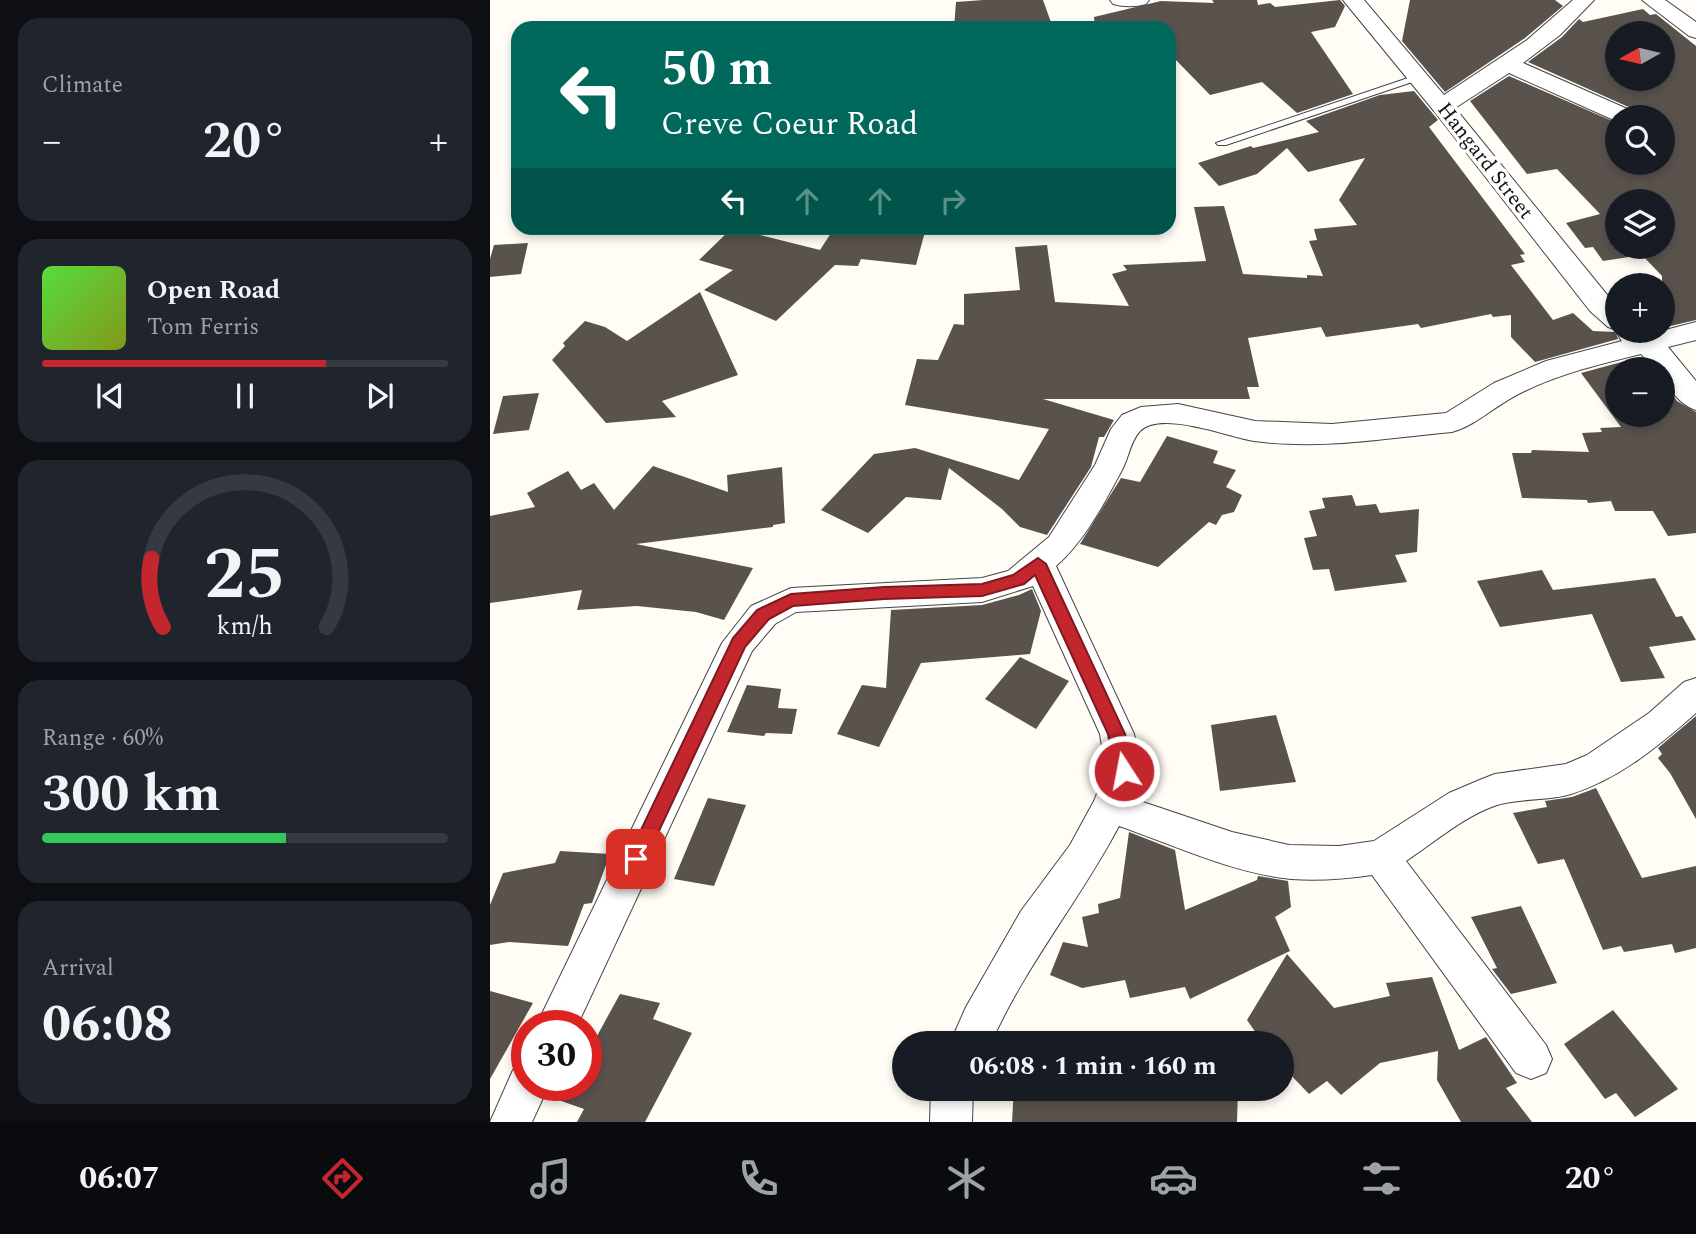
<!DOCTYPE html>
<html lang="en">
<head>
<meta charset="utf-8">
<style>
	:root { --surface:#171b24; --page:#20242c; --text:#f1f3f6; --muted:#9ea1a6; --line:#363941; --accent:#c4262e }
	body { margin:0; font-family:Spectral,serif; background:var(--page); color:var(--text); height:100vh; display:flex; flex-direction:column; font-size:26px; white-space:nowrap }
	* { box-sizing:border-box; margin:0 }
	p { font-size:23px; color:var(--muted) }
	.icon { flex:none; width:38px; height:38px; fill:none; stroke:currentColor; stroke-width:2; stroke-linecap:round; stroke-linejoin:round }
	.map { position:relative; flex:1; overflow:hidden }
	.details { display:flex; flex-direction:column; gap:18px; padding:18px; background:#0d0f14; width:490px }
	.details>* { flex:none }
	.top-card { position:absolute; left:21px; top:21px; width:665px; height:214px; border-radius:21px; box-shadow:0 4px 10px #0003; background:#00695c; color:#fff; overflow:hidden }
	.needle { width:46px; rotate:262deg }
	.fabs { position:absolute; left:1115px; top:21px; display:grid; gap:14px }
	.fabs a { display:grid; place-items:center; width:70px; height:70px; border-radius:50%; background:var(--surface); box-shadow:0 4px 10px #0003; font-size:35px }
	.speed { position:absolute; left:21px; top:1010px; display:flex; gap:14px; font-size:35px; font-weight:700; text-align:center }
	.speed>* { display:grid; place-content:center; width:91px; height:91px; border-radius:50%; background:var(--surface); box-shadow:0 4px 10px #0003; line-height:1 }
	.speed .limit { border:10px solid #d22; background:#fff; color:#111 }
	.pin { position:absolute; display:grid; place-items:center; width:60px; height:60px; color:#fff; margin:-30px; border-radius:14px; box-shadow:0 4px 10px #0006 }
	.me { position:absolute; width:77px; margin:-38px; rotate:349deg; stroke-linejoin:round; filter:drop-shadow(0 0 5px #0008) }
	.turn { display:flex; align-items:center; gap:24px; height:147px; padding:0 35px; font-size:32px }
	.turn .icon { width:91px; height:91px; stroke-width:2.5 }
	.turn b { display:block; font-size:49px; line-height:60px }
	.lanes { display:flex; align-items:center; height:66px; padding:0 35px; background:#0003; justify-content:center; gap:35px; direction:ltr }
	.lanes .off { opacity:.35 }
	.big { font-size:52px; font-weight:700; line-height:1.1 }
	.details .widget { flex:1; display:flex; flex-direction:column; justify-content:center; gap:10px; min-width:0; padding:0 24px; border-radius:21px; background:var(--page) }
	.details .dial { align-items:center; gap:0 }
	.dial svg { height:182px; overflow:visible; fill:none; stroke:var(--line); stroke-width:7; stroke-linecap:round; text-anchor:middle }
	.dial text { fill:var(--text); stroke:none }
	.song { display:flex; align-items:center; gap:21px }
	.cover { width:84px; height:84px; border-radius:10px; background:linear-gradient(135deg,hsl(110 70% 55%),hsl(70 70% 35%)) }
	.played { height:7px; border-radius:4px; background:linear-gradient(90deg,var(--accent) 70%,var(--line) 70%) }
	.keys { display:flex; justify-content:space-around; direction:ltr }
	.heat { display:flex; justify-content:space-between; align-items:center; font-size:38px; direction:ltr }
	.charge { height:10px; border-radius:5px; background:linear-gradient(90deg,#34c759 60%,var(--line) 0) }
	.trip { position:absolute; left:402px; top:1031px; width:402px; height:70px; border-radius:35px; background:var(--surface); box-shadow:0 4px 10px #0003; font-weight:700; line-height:70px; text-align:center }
	.tab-bar { display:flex; height:112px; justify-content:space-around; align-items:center; background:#090b0e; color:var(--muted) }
	.tab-bar .icon { width:49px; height:49px }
	.tab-bar .active { color:var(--accent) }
	.tab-bar b { font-size:32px; color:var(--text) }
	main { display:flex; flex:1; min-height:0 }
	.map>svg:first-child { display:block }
</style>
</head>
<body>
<main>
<section class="details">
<div class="widget"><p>Climate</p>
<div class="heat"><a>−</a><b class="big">20°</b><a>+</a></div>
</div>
<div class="widget">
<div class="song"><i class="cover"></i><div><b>Open Road</b><p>Tom Ferris</p></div></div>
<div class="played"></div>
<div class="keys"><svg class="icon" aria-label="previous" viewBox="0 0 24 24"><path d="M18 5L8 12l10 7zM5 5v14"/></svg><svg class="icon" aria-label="pause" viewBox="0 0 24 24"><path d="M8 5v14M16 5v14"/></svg><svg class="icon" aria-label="next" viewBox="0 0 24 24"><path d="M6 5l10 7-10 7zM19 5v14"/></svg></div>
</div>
<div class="widget dial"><svg viewBox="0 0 100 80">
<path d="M14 69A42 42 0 1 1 86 69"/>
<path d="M14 69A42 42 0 0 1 9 39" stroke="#c4262e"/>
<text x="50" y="56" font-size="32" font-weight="700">25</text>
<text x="50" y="72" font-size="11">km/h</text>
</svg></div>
<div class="widget"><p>Range · 60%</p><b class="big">300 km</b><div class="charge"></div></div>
<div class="widget"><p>Arrival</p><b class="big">06:08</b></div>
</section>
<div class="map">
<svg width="1206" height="1122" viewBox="0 0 1206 1122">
	<rect width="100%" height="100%" fill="#fffdf5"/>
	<g fill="#5a524d" fill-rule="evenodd">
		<path d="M493 0H553L563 28H464L466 2Z"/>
		<path d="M722 0H767L768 5 780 3 785 7 850 0 855 6 845 27 821 32 863 94 807 113 772 82 720 95 684 58 679 50V28H605L604 17 671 1 724 3Z"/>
		<path d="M920 0H1065L1073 6 1035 38 955 92 912 41Z"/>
		<path d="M1153 9 1160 15 1166 14 1206 46V320L1172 328V276L1152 255 1113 261 1103 247 1095 248 1076 223 1110 214 1067 169 1037 174 980 101 1019 76 1127 123V163H1172V117H1148L1143 109 1038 62 1072 37 1089 19 1093 22ZM1127 33H1172V79H1127ZM1127 201H1172V247H1127Z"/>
		<path d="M924 91 948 120 939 127 1035 254 1030 255 1035 262 1021 265 1063 320 1083 313 1103 331 1125 332 1128 339 1045 362 1021 337V315L1003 317 1001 314 931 328 928 324 836 337 831 327 758 338 769 387H757L760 399H553L624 420 614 437H609L601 467 557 535 530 527 512 509 459 468 451 500 416 497 378 533 331 510 384 454 425 448 529 480 559 429 415 405 427 359 448 360 464 324 474 325V294L530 290 525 247 557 245 565 302 639 306 622 274 637 270 633 265 716 261 704 207 734 206 753 274 817 278V275L833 276 819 241 827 240 824 229 867 225 849 200 875 158 818 172 797 148 767 174 729 186 708 163 761 146 763 148 829 132 816 121 890 95Z"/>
		<path d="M242 228 330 250 341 233 350 234 351 229 409 235 412 228H436L426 265 371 259 368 266 345 265 286 321 214 290 243 270 209 260Z"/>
		<path d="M38 243 31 274 0 277V259L4 245Z"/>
		<path d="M210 292 248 375 172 401 186 417 116 423 62 360 75 346 73 343 95 321 115 327 137 341Z"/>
		<path d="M1150 357 1163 369H1127V415H1172V382L1187 401 1206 412V533L1178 536 1163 511H1125L1121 501 1098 503 1097 500 1032 498 1022 453H1041L1042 450 1099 452 1092 433 1112 432 1110 428 1131 427 1091 373Z"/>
		<path d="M49 393 39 430 3 434 13 396Z"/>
		<path d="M677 436 728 451 723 463 746 470 736 487 752 495 744 512 732 515 726 525 719 522 668 567 590 544 631 478 650 482Z"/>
		<path d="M163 466 238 492 237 475 292 467 295 523 283 525V527L146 544 263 568 234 620 206 612 147 606 87 610 92 590 0 603V516L45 507 37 493 78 471 91 490 104 483 124 510Z"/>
		<path d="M862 495 866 506 886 504 890 513 929 509 927 552 905 555 917 582 845 591 839 569 823 570 814 538 827 536 819 511 835 508 832 498Z"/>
		<path d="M1052 570 1063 590 1165 578 1186 617 1192 616 1206 640 1159 647 1175 678 1131 682 1102 614 1010 627 987 581Z"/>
		<path d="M542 589 551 611 540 654 431 663 389 747 347 734 372 685 396 688 401 610 492 605 529 595Z"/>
		<path d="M530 657 579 681 546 729 495 699Z"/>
		<path d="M257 685 291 689 288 708 307 709 302 734 276 733 274 736 237 732Z"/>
		<path d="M786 715 806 782 730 791 721 725Z"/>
		<path d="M1206 716V819L1180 773 1168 758 1172 754 1168 748Z"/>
		<path d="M1106 788 1152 878 1206 866V948L1185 953 1182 944 1134 952 1131 946 1113 950 1074 859 1048 864 1023 813 1057 807 1055 801 1082 797Z"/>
		<path d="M218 798 256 805 224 886 184 879Z"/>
		<path d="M639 832 685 850 695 910 767 880 768 876 798 881 801 907 785 917 800 951 700 999 695 987 640 998 635 980 592 988 560 975 573 942 598 947 592 917 609 913 608 904 630 898Z"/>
		<path d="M70 851 120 854 102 903 94 904 78 946 19 942 0 945V905L13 873 65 863Z"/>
		<path d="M1031 906 1067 983 1021 994 1002 969 1007 968 981 917Z"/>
		<path d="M797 954 844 1008 900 996 896 983 942 977 969 1050 996 1037 1027 1083 1016 1088 1042 1122H971L947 1080 948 1051 890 1063 851 1095 837 1081 819 1094 793 1067V1043H773L757 1020Z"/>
		<path d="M0 991 43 1003 0 1079Z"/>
		<path d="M130 994 170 1003 163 1019 202 1033 155 1122H87L94 1109 57 1096 61 1085H96V1056Z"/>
		<path d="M1123 1010 1188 1089 1145 1117 1126 1093 1115 1099 1074 1044Z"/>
		<path d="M524 1088H748L747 1122H522Z"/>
	</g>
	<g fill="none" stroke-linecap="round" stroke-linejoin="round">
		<defs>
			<path id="service" d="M924 76 934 78 736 145H728L726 143Z"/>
			<g id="minor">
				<path d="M620 0H659L656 4C645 7 634 7 623 4Z"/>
				<path d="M853 0H874L954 95 1037 40 1083 0H1104L1070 35 1033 63 1142 111 1145 117H1127L1126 121 1019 73 965 108 1127 307V330L1118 327 1100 311 944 111Z"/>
				<path d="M1152 0H1175L1206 22V38L1199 36Z"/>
				<path d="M1206 322V340L1178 347 1206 381V410C1192 406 1172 385 1172 369H1166L1151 354C1107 365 1063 375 1023 397 1003 408 984 426 962 432 897 438 830 450 764 441 738 437 671 410 650 431 640 442 639 457 632 470 615 502 594 542 566 566L644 734 652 771 641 798 742 832 799 845 849 846 884 841 959 793 992 779 1005 774 1076 764 1097 755 1159 713 1194 682 1206 678V713C1170 745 1129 779 1081 794 1058 801 1031 798 1007 805 974 816 945 842 916 861L1056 1045 1062 1059 1056 1073 1041 1079 1026 1073 882 875C855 879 828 881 801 879 742 873 684 845 629 826 590 900 535 966 501 1043H460L476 1007 531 911 580 845 604 801 616 771 610 734 543 586 492 602 306 612 285 624 262 651 87 1026H46L232 643 261 606 301 588 492 578 518 571 559 537 605 465 621 429 632 415 651 407 688 404 765 421 842 424 956 413 1004 383 1056 361 1132 341 1127 334 1130 331H1155L1160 334Z"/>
				<path d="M37 1065V1085H59L42 1122H0L23 1070Z"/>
				<path d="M441 1088H483L482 1122H440Z"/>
			</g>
		</defs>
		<use href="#service" stroke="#444" stroke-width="2"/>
		<use href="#minor" stroke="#444" stroke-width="2"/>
		<use href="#service" fill="#fff" fill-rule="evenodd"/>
		<use href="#minor" fill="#fff" fill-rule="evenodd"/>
	</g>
	<path fill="#c4262e" stroke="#7f191e" stroke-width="2" d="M548 558 556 564 635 734 643 771 641 777 634 779 628 777 625 771 618 734 545 575 534 584 492 596 394 599 303 606 279 619 255 647 153 865 146 868 139 865 137 859 243 638 267 610 301 594 394 587 492 584 523 575Z"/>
	<g text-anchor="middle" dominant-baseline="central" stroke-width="7" stroke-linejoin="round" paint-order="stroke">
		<g font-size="21" fill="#111" stroke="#fff">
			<text transform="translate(995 161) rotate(52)">Hangard Street</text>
		</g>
	</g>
</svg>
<div class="fabs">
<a><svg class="needle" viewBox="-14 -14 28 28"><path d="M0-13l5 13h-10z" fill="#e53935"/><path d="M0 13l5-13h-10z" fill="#9ea1a6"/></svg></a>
<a><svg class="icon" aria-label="search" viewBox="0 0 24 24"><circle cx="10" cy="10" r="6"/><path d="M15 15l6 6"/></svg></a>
<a><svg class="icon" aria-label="layers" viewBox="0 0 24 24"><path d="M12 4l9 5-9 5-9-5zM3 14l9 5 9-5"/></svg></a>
<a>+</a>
<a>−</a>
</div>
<div class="speed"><div class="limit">30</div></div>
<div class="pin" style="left:146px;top:859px;background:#d93025"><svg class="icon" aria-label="arrive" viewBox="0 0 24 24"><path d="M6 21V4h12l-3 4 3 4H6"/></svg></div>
<svg class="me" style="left:634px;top:771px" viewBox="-20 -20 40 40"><circle r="17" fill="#c4262e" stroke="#fff" stroke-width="3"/><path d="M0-11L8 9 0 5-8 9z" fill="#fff"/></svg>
<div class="trip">06:08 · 1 min · 160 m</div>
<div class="top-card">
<div class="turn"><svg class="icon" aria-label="left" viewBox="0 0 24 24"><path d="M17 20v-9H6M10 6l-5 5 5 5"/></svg><div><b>50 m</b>Creve Coeur Road</div></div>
<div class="lanes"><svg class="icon" aria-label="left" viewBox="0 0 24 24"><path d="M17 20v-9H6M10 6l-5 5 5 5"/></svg><svg class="icon off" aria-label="ahead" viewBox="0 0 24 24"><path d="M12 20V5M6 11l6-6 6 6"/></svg><svg class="icon off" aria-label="ahead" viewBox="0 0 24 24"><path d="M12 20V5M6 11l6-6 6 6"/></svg><svg class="icon off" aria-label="right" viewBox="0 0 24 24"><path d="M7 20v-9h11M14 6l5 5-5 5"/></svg></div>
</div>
</div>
</main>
<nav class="tab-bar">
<b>06:07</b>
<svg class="icon active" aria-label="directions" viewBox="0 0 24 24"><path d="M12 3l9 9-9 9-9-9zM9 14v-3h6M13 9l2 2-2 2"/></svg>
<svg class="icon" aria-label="music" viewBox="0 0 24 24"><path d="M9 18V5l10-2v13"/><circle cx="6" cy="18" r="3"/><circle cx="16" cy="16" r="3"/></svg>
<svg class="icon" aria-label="phone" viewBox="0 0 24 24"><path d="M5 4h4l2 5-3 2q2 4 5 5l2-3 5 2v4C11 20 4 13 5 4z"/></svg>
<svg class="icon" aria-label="climate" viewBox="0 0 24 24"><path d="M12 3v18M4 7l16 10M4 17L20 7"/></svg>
<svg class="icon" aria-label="car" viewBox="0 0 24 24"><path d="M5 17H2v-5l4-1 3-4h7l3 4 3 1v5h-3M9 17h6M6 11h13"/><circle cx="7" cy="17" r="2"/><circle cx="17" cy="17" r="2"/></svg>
<svg class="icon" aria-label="filters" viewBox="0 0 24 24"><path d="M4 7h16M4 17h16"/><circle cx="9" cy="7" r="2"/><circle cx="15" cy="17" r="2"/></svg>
<b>20°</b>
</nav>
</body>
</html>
